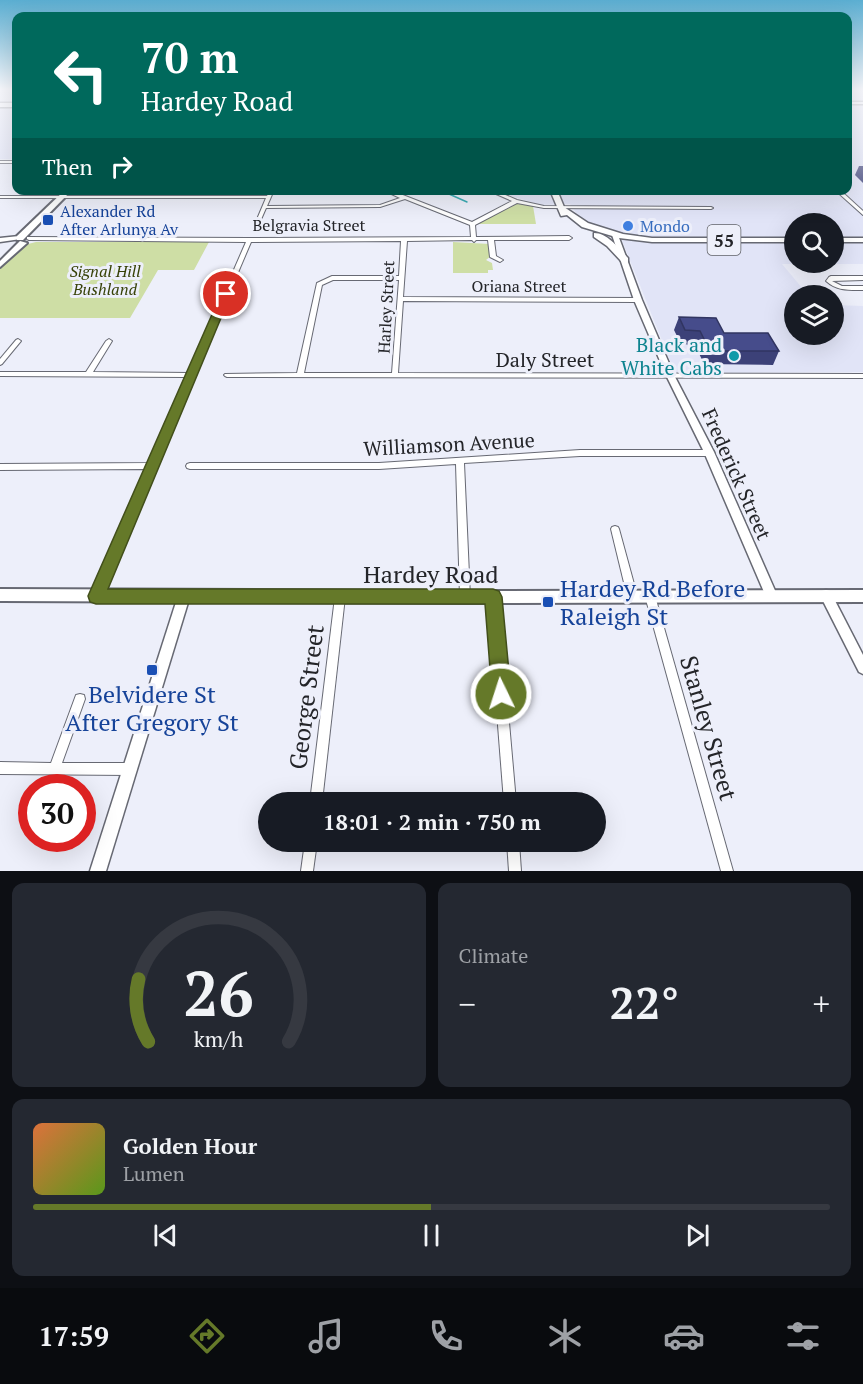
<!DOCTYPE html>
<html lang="en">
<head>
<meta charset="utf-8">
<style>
	:root { --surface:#171b24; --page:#242831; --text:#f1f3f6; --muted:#9ea1a6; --line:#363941; --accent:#657929 }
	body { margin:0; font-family:"PT Serif",serif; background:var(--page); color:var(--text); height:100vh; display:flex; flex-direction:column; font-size:22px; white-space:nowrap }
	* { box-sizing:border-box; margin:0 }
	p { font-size:20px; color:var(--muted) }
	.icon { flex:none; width:33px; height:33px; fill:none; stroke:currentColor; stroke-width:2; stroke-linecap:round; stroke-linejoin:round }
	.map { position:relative; height:871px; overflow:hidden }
	.details { display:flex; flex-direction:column; gap:12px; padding:12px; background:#0d0f14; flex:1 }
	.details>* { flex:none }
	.banner { position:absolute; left:12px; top:12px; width:840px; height:183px; border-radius:12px; box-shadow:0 6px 24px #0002; background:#00695c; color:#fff; overflow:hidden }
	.controls { position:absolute; left:784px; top:213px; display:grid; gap:12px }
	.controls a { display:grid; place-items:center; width:60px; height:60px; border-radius:50%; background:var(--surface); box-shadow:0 6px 24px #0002; font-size:30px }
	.speed { position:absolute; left:18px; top:774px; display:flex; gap:12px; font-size:30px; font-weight:700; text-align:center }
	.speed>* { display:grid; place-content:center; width:78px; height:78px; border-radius:50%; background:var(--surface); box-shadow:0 6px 24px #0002; line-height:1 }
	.speed .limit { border:9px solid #d22; background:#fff; color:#111 }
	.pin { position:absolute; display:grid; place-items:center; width:51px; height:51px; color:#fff; margin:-26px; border:3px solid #fff; border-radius:50%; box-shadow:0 2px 6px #0007 }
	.me { position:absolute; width:66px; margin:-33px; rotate:356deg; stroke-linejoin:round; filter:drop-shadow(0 0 4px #0008) }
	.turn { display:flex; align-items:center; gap:21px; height:126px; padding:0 30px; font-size:27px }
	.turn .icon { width:78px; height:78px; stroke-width:2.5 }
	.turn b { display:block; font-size:42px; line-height:51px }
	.then { display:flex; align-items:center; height:57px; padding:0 30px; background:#0003; gap:12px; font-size:22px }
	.big { font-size:45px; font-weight:800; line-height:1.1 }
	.details .card { flex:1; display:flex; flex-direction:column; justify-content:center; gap:9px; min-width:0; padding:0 21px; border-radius:12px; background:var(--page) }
	.details .dial { align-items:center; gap:0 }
	.dial svg { height:156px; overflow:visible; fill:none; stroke:var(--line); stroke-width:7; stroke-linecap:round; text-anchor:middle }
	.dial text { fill:var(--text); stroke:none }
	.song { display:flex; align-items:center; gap:18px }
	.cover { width:72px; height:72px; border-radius:9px; background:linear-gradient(135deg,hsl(20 70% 55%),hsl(90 70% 35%)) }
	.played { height:6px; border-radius:3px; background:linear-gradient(90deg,var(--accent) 50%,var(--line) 50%) }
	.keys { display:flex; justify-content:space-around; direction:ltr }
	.heat { display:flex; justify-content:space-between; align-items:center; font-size:33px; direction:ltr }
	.details .tiles { flex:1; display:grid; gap:12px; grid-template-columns:1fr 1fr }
	.card:last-child { grid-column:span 2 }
	.trip { position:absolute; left:258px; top:792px; width:348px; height:60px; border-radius:30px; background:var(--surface); box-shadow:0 6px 24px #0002; font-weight:800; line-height:60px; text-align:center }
	.menu { display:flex; height:96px; justify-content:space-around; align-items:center; background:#090b0e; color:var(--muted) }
	.menu .icon { width:42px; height:42px }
	.menu .selected { color:var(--accent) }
	.menu b { font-size:27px; color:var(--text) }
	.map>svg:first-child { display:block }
</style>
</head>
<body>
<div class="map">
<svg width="863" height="871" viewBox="0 0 863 871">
	<rect width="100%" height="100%" fill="#edeffa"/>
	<g fill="#e1e4f7" fill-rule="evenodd">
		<path d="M848 90H863V264H782L808 295 795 296V334H834V305L863 306V372L675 373 619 233 591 224 578 216 570 204 541 205 495 191 848 190ZM795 224H834V262H795Z"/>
		<rect x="0" y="106" width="16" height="53"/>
	</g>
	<g fill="#cedea5">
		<path d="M516 201 533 206 536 224H472Z"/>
		<path d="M36 242H209L194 270H158L130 318H0V269L24 245Z"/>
		<path d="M453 242 490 244 491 256 486 260 492 263 493 270H488V273H453Z"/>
	</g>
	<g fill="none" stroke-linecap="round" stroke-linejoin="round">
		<path stroke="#28a5ae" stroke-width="1.5" d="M440 190 467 202"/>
		<defs>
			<g id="minor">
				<rect x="0" y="161" width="16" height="2"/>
				<path d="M270 190H274L267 206 380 205 400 198 383 190H390L472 222 512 201 487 190H494L517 200 544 206 711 207 713 208 711 209 544 208 517 203 475 225 476 237 569 236 572 238 569 240H494L496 256 503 260 500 262 490 257 488 240H476L474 242 472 240 407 241 403 297 638 298 641 300 638 302 403 301 398 373 863 374V378L227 377 225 376 224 375 225 374 297 373 317 283 332 276H399L401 241 251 242 156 465 157 466 155 468 101 596 99 599 96 600 93 599 91 596 147 469 0 470V464L149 463 187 377 0 376V372H86L106 341 109 339 112 341 93 372 189 373 246 242 29 240 27 239V237L249 238 471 237 470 225 405 199 380 207 266 208 259 224 257 225 255 224 266 198H0V196H267ZM333 280H399L392 373H304L322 285Z"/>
				<path d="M835 190H840L863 211V215Z"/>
				<path d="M831 276H863V280L832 281 842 286H863V290C849 290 837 291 826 281L829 277Z"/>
				<path d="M18 339 21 341 2 364 0 365V359L16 340Z"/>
				<path d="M580 450H709L713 453 709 456H580L464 463 470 597 468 600 465 601 462 600 460 597 456 464 379 469H190L187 468 186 466 187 464 190 463H379Z"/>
				<path d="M615 526 618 527 619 529 637 595 635 598 632 599 629 598 627 595 611 529 612 527Z"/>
				<path d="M650 592 653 593 655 596 733 871H721L645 596 647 593Z"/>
				<path d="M340 593 343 594 345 597 322 802H310L335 597 337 594Z"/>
				<path d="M493 593 496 594 498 597 516 802H504L488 597 490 594Z"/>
				<path d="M80 694 84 695 85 699 62 763H130L134 765 136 769 134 773 130 775 0 774V762L51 763 76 695Z"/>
				<path d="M305 842H317L313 871H301Z"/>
				<path d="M507 842H519L521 871H509Z"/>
			</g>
			<g id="tertiary">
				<rect x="848" y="102" width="15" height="2"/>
				<path d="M615 233 618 235 642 300 674 375 714 452 777 595 775 599 771 600 767 599 704 452 666 375 634 300 612 235Z"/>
				<path d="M19 236 22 238 21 239 0 242V238Z"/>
				<path d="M826 590 830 591 863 655V674L859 672 820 595 822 591Z"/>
				<path d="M184 591 188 592 190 596 106 871H90L178 596 180 592Z"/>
			</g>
			<g id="secondary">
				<path d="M65 190H72L23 240H17V236Z"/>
				<path d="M20 241 27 243 0 267V261Z"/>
				<path d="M0 589 465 591 863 590V602L465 603 0 601Z"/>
			</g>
			<g id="primary">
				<rect x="0" y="103" width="16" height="4"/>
				<path d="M550 190H557L564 207 588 223 623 234 652 238H795V242H652L619 238 582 227 567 215 561 216Z"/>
				<path d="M594 233C608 233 619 249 628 258V262H622L607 246 594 237Z"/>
				<rect x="834" y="238" width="29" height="4"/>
			</g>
		</defs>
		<use href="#minor" stroke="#676973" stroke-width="2"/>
		<use href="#tertiary" stroke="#676973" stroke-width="3"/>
		<use href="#secondary" stroke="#676973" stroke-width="4"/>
		<use href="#primary" stroke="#676973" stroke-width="3"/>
		<use href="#minor" fill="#fff" fill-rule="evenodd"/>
		<use href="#tertiary" fill="#fff" fill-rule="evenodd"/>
		<use href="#secondary" fill="#fff" fill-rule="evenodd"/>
		<use href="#primary" fill="#fff" fill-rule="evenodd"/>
	</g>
	<g fill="#3c4178">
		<path d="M859 166H863V183L855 175Z"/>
		<path d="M679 317 724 333 779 351 773 365 704 364 695 345 681 344 674 330Z"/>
	</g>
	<path fill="#464c8b" stroke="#313561" stroke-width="1.5" d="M679 317 716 318 724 333H768L779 351H710L700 331 685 330Z"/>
	<linearGradient id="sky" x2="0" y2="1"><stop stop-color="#5baed1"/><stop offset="0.42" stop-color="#f7f8fd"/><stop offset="1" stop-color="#f7f8fd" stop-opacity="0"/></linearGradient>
	<rect width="863" height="212" fill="url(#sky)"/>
	<path fill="#657929" stroke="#424f1b" stroke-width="1.5" d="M226 291 231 294 108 589H493L499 591 502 597 511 694 508 701 501 704 494 701 492 694 485 604H96L90 602 88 596 221 294Z"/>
	<g fill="#1a4fb4" stroke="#edeffa" stroke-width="2">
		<rect x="42" y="214" width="12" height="12" rx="3"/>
		<rect x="542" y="596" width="12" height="12" rx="3"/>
		<rect x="146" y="664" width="12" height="12" rx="3"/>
	</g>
	<circle fill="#3f7fe0" stroke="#edeffa" stroke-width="2" cx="628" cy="226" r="6"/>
	<circle fill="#0f9aa8" stroke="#edeffa" stroke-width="2" cx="734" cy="356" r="6"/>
	<g text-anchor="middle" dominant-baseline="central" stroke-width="6" stroke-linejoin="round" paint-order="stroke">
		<g font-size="16" fill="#164399" stroke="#edeffa" text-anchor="start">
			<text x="60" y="211">Alexander Rd<tspan x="60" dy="18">After Arlunya Av</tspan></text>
		</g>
		<g font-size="16" fill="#242529" stroke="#edeffa">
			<text x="309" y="225">Belgravia Street</text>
			<text x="519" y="286">Oriana Street</text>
			<text transform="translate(386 307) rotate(-87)">Harley Street</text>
		</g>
		<g font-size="16" fill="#366cbe" stroke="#edeffa" text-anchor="start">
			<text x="640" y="226">Mondo</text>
		</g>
		<g font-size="16" font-style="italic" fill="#374207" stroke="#edeffa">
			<text x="105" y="271">Signal Hill<tspan x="105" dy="18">Bushland</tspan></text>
		</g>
		<rect fill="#edeffa" stroke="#606268" stroke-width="1.5" x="707.5" y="225" width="33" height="30" rx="4.5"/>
		<g font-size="18" font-weight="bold" fill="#242529">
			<text x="724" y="240">55</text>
		</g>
		<g font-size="20" fill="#0d838f" stroke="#edeffa" text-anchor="end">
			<text x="722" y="344">Black and<tspan x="722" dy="23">White Cabs</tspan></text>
		</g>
		<g font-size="20" fill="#242529" stroke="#edeffa">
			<text x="545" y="359">Daly Street</text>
			<text transform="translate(449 444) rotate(-3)">Williamson Avenue</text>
			<text transform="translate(737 474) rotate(66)">Frederick Street</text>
		</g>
		<g font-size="24" fill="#242529" stroke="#edeffa">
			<text x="431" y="574">Hardey Road</text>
			<text transform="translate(306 697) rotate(-83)">George Street</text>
			<text transform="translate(709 728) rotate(74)">Stanley Street</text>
		</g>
		<g font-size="24" fill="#164399" stroke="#edeffa" text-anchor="start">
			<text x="560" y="588">Hardey Rd Before<tspan x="560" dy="28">Raleigh St</tspan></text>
			<text x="152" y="694" text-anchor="middle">Belvidere St<tspan x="152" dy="28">After Gregory St</tspan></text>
		</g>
	</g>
</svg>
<div class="controls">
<a><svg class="icon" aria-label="search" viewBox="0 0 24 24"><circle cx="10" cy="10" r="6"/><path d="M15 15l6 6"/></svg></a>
<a><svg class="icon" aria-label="layers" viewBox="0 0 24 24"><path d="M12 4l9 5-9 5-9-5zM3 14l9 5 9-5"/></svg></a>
</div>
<div class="speed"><div class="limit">30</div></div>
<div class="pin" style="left:226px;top:294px;background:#d93025"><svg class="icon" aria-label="arrive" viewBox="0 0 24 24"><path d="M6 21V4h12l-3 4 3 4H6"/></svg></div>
<svg class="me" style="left:501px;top:694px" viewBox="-20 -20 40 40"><circle r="17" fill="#657929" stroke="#fff" stroke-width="3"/><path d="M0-11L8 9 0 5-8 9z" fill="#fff"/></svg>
<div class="trip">18:01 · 2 min · 750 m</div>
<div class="banner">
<div class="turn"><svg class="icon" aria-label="left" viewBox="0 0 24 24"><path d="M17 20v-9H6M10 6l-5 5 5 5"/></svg><div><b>70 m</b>Hardey Road</div></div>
<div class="then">Then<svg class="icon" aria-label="right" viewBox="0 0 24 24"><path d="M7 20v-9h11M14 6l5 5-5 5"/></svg></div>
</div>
</div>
<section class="details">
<div class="tiles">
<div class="card dial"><svg viewBox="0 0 100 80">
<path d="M14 69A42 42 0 1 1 86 69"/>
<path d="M14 69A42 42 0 0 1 9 37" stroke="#657929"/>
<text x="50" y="56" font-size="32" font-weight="700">26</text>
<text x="50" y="72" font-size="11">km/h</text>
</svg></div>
<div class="card"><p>Climate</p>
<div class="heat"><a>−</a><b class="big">22°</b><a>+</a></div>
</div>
<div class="card">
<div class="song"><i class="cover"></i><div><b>Golden Hour</b><p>Lumen</p></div></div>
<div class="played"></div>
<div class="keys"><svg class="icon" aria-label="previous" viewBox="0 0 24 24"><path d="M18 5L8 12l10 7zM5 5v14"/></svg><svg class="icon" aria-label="pause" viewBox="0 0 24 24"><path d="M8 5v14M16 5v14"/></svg><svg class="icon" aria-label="next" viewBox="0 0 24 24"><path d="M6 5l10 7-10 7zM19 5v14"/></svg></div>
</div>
</div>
</section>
<nav class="menu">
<b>17:59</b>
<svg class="icon selected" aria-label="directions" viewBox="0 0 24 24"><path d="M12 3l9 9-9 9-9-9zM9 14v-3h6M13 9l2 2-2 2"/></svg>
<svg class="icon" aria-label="music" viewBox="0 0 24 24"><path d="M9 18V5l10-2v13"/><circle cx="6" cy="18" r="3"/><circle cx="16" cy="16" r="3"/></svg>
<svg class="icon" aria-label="phone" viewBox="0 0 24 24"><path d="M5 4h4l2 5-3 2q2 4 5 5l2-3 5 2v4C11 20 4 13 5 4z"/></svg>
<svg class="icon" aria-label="climate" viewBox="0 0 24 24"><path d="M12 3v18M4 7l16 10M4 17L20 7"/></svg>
<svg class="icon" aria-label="car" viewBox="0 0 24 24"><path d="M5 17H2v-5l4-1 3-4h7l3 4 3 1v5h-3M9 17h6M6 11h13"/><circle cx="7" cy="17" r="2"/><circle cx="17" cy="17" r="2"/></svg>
<svg class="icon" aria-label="filters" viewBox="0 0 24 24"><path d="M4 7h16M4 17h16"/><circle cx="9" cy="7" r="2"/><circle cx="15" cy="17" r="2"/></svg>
</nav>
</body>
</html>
